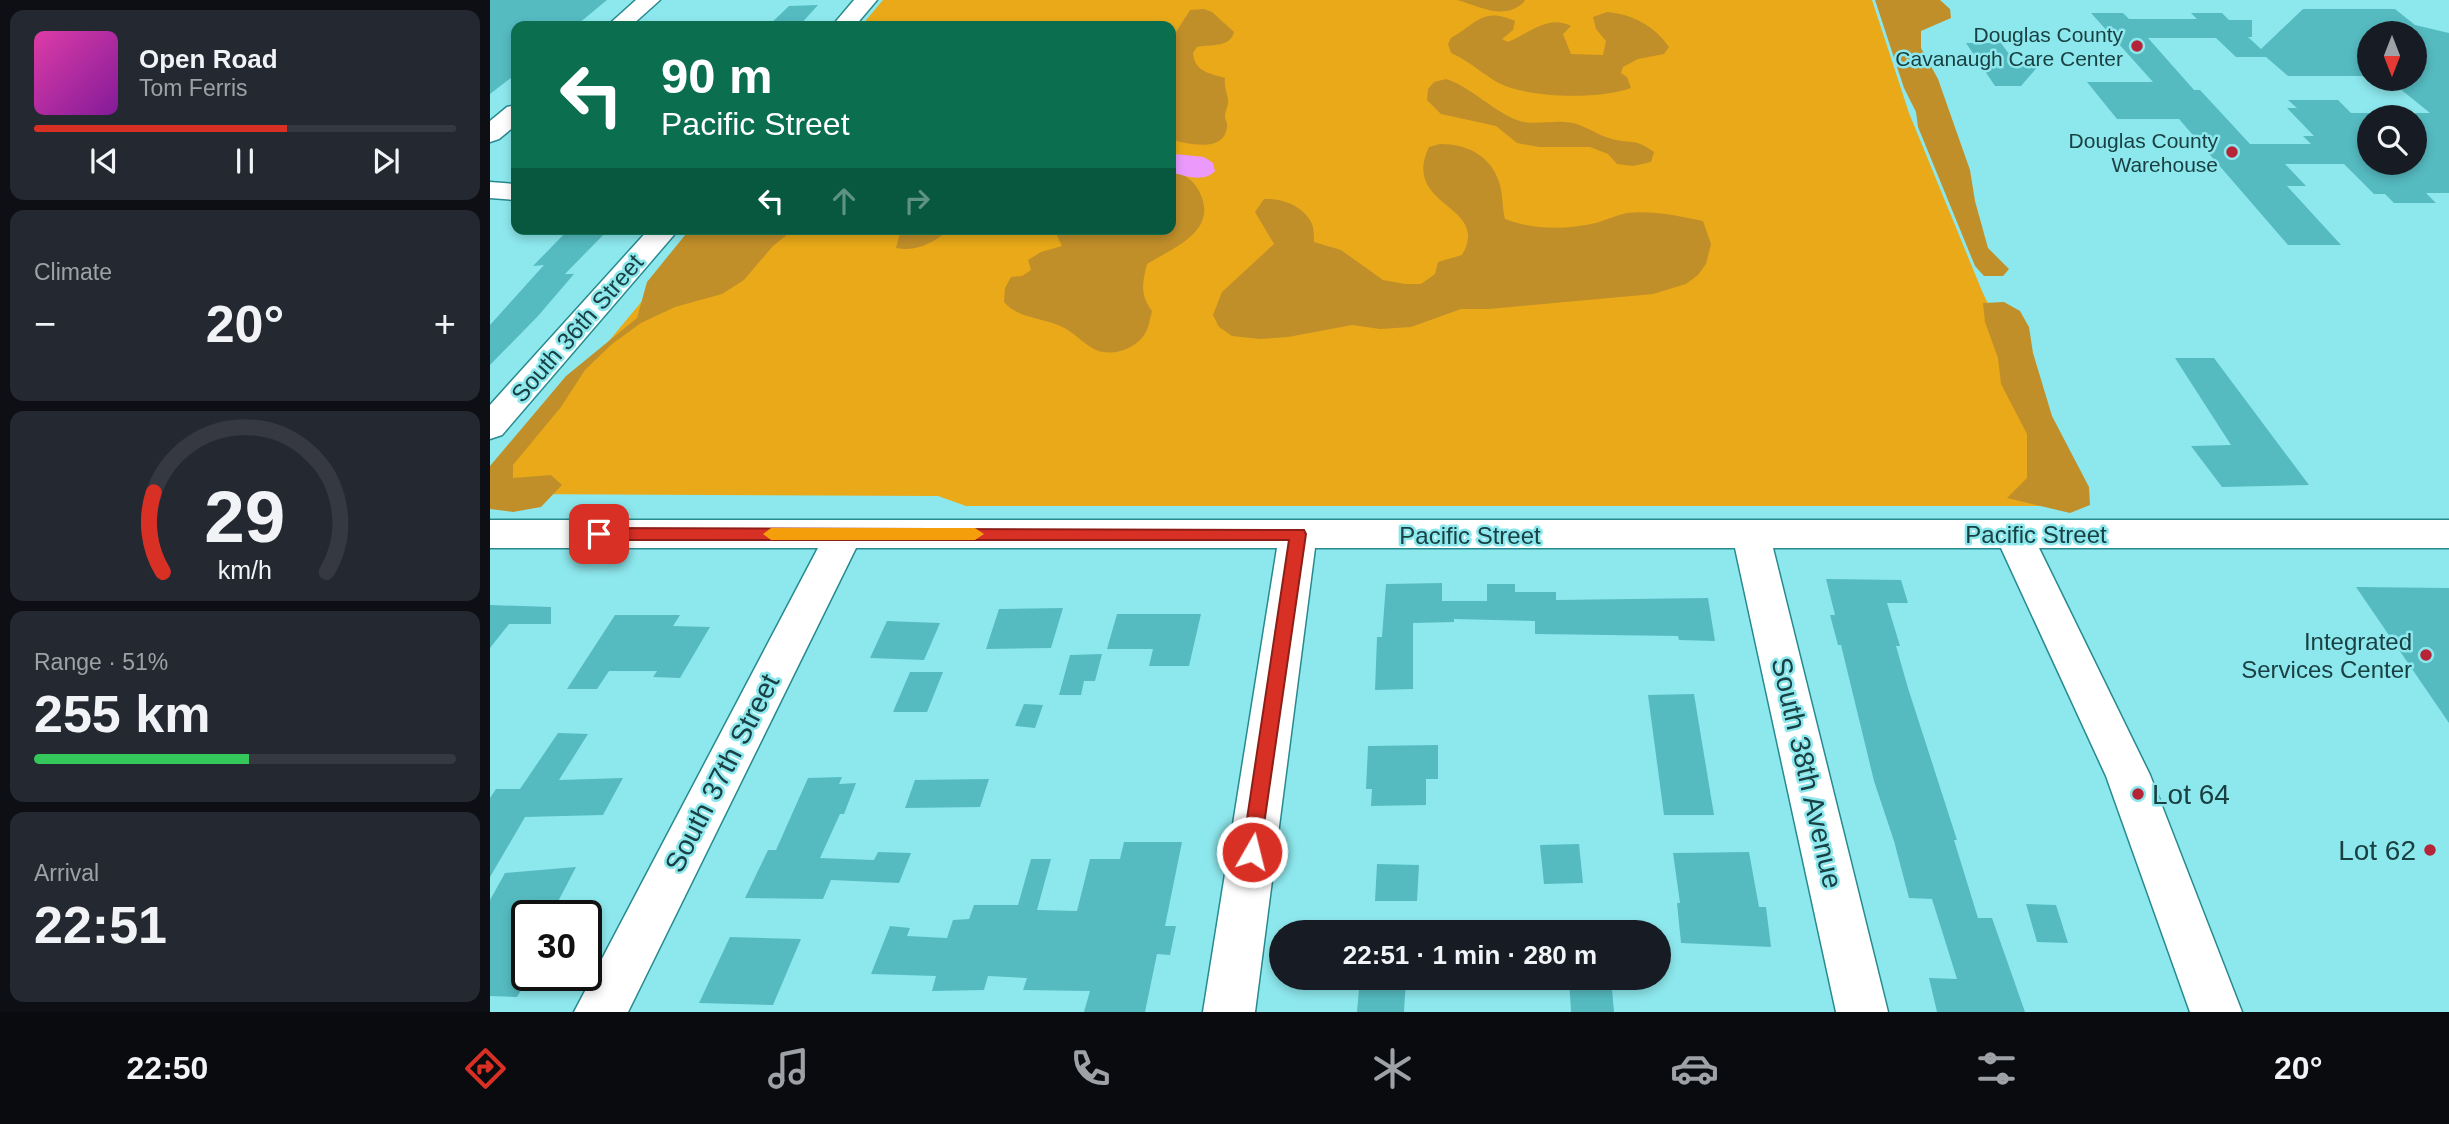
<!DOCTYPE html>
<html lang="en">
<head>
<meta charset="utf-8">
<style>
	:root { --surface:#171b24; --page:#242831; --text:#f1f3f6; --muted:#9ea1a6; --line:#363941; --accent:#d93025 }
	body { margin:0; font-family:Helvetica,sans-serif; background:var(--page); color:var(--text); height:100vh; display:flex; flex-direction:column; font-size:26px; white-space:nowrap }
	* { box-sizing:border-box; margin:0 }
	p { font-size:23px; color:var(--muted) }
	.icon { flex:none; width:38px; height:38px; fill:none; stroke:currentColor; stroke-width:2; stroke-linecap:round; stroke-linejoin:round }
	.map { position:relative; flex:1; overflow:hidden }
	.side { display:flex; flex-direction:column; gap:10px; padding:10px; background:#0d0f14; width:490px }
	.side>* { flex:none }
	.top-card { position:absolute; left:21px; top:21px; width:665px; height:214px; border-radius:14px; box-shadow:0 4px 10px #0003; background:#0b6e4f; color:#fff; overflow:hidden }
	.needle { width:46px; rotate:180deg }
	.controls { position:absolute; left:1867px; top:21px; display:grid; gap:14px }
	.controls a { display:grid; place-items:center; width:70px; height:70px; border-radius:50%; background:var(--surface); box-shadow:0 4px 10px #0003; font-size:35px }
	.speed { position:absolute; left:21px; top:900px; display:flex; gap:14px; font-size:35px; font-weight:700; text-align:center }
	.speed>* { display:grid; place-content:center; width:91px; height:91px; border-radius:50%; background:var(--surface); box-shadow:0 4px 10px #0003; line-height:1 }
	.speed .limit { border:4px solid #111; border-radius:10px; background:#fff; color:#111 }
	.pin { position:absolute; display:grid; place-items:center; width:60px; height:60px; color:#fff; margin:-30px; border-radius:14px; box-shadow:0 4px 10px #0006 }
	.me { position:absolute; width:77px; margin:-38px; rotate:8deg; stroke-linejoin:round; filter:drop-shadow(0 0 5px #0008) }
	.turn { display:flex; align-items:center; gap:24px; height:147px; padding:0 35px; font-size:32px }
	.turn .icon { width:91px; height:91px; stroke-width:2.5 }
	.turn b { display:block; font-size:49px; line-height:60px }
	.lanes { display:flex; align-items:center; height:66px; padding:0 35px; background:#0003; justify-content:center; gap:35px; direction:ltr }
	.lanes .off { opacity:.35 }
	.big { font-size:52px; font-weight:800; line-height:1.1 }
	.side .card { flex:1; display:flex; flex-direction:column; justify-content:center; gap:10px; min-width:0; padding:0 24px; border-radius:14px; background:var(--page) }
	.side .dial { align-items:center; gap:0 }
	.dial svg { height:182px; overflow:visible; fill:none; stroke:var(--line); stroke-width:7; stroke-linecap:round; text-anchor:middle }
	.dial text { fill:var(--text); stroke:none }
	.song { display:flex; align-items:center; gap:21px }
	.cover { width:84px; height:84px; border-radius:10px; background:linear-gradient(135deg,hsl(320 70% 55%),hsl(290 70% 35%)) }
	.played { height:7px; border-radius:4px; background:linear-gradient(90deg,var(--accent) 60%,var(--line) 60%) }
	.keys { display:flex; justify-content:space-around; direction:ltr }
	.heat { display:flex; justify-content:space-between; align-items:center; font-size:38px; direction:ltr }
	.charge { height:10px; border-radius:5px; background:linear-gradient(90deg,#34c759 51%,var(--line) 0) }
	.trip { position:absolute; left:779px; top:920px; width:402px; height:70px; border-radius:35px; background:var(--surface); box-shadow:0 4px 10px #0003; font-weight:800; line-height:70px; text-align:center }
	.tabs { display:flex; height:112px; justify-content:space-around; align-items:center; background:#090b0e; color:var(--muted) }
	.tabs .icon { width:49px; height:49px }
	.tabs .selected { color:var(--accent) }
	.tabs b { font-size:32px; color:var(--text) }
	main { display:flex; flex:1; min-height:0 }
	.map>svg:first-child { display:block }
</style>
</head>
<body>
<main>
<section class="side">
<div class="card">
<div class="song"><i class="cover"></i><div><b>Open Road</b><p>Tom Ferris</p></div></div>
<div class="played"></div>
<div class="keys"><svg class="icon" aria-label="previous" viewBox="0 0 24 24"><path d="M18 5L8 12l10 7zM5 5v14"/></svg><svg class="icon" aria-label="pause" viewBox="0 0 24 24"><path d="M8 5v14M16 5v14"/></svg><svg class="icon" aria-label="next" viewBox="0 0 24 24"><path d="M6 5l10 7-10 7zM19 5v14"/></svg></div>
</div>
<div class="card"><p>Climate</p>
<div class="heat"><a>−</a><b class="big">20°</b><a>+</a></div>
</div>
<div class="card dial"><svg viewBox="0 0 100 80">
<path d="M14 69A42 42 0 1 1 86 69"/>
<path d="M14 69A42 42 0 0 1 10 34" stroke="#d93025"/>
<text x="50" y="56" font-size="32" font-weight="700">29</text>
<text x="50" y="72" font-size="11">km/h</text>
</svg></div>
<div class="card"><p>Range · 51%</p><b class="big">255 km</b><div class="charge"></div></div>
<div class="card"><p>Arrival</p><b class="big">22:51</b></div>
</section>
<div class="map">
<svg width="1959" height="1012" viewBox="0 0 1959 1012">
	<rect width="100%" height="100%" fill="#8de8ed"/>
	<path fill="#e9a919" d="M393 0H1382L1419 113 1492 291 1593 506H476L448 496 0 494V484L212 229H681V26H371Z"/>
	<g fill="#c18f2a">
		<path d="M967 0H1034L1035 1C1014 22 990 6 967 0Z"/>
		<path d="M1385 0H1450L1460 9 1461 18 1431 31V48L1448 79 1480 170 1485 201 1498 248 1519 269 1513 276H1494L1485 266 1428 127 1426 112 1414 88Z"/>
		<path d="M714 9 722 12 744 32C740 48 721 44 707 47L703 53C705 72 719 73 735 78 734 87 737 92 738 100 739 105 735 111 735 116 735 120 738 123 737 127 734 154 697 143 681 140V55L684 53 681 51C681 35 692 24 700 10Z"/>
		<path d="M1117 12C1142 14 1165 26 1179 47L1174 54 1148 59 1133 67 1131 73 1137 77 1141 88C1109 100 1030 99 1002 79 988 70 977 60 961 53L958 44 961 38C988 23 992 7 1025 21L1023 30 1012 39 1018 42C1038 34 1058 14 1081 26L1073 34 1081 54 1113 55 1116 41 1106 29 1103 17Z"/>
		<path d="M956 79C982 87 1006 114 1030 121 1043 125 1060 121 1074 122 1091 122 1103 133 1119 138 1140 145 1144 137 1164 152L1161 162 1143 166 1127 164 1118 154 1100 147H1049L1027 143 1006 126 951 114 937 100 938 89 944 82Z"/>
		<path d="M950 144C978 144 1002 156 1010 185 1013 196 1012 208 1015 219 1044 230 1075 230 1106 223 1116 220 1127 215 1137 213 1162 210 1189 216 1213 221L1221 244 1216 264 1208 275 1196 284 1163 294 999 309H971L921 327 890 329 862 325 798 337 770 339 742 336 729 327 723 315 732 292 784 244 765 212 774 199C792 198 814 206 822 224 824 229 824 237 824 242L851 250 893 280 915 284H931L945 274 948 262 972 255C1002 204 910 208 939 147Z"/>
		<path d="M681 170C694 174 704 180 710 193 728 231 685 247 657 264 652 284 650 294 662 311 660 318 659 326 656 332 647 349 621 358 604 349 591 342 582 330 568 325 551 318 526 317 514 302L515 288 521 277 532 276 541 270 538 260 551 252 572 246 564 229H681Z"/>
		<path d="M200 229H304L283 246 254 280 232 294 185 307 151 323 122 344 95 370 71 407 23 465V478L61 475 72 485 51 507 23 512 0 509V466L76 376 147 318 157 282Z"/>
		<path d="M411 229H461C443 242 429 252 406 248Z"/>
		<path d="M1514 302 1530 311 1539 327 1543 353 1562 416 1599 487 1600 505 1580 513 1517 498 1537 478V434L1511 384 1508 358 1495 322 1493 303Z"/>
	</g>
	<path fill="#eb9afc" d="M685 154 714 157 723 163 725 171C714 183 695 176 681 172V155Z"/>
	<g fill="#55bbc1" fill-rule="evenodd">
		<path d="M0 0H117L88 24 26 26V74L0 94Z"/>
		<path d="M328 5 309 26H278L299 6Z"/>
		<path d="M1813 9H1905L1925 25 1959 33V193H1936L1946 203H1904L1895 194H1884L1854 164H1795L1816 186H1797L1851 245H1798L1689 119H1627L1597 82H1663L1601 13H1633L1639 19H1707L1701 13H1732L1739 20H1762V37H1758L1771 49ZM1880 33H1925V79H1898L1940 113H1925V163H1880V113H1861L1848 100H1798L1807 108H1797L1824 136H1813L1821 144H1760L1710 90H1704L1658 38H1726L1746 57H1776L1798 76H1880Z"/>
		<path d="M1476 43H1511L1527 65 1551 63 1531 86H1505Z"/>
		<path d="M79 229H119L75 274H84L48 316 0 365V325L54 265 43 266Z"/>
		<path d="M1685 358H1724L1819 485 1732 487 1701 446 1741 445Z"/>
		<path d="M1336 579 1411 580 1418 603H1397L1410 646H1406L1418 688 1467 840H1464L1488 918H1502L1535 1012H1447L1439 978 1467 979 1442 899 1419 898 1404 841 1384 781 1351 645H1348L1340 615H1345Z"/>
		<path d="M952 583V601H997V584H1025V592H1066V600L1218 598 1225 641 1189 640 1188 636 1045 634V621L964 619V622L923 623V689L885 690 887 637H892L896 584Z"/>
		<path d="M1866 587 1959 588V723Z"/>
		<path d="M0 605 61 607V624H19L0 648Z"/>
		<path d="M573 608 561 648 496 649 509 609Z"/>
		<path d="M627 614H711L699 666H659L663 649H617Z"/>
		<path d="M125 615H190L183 626 220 627 190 678 163 677 167 671H119L107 689H77Z"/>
		<path d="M397 621 450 623 434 660 380 658Z"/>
		<path d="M612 654 605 681H594L591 695H569L580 655Z"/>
		<path d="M420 672H453L437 712H403Z"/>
		<path d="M1204 694 1224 815H1174L1158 695Z"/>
		<path d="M534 704 553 705 545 728 525 726Z"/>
		<path d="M68 733 98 734 69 780 133 778 113 815 35 817 0 877V798L6 789H30Z"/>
		<path d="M948 745V779H936V805L881 806 882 789H876L878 746Z"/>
		<path d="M352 777 349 784 366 783 354 814H350L330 858 384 860 388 852 421 853 409 883 341 880 333 899 255 898 278 850H286L318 778Z"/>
		<path d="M499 779 490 807 415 808 425 780Z"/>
		<path d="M634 842H692L675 926H686L680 955 667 954 655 1012H594L600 991 533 990 537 978 498 976 494 990 442 991 446 976 381 974 400 926 420 928 417 936 457 938 463 920 479 919 484 905H528L541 859H561L547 910 587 911 600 859H630Z"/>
		<path d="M1089 844 1093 883 1054 884 1050 845Z"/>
		<path d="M1259 852 1269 907H1276L1281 947 1191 943 1187 903H1190L1183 853Z"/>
		<path d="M887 864 929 865 927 901H885Z"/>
		<path d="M86 867 61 915H37V980L27 997 0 996V900L15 873Z"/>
		<path d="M1536 904 1566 905 1578 943 1547 942Z"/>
		<path d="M240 937 311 939 283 1005 209 1003Z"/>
		<path d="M870 978H916L914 1012H867Z"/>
		<path d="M1079 978H1121L1124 1012H1081Z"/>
	</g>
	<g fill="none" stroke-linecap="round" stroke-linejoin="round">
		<defs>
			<g id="minor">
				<path d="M146 0H170L141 26H117Z"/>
				<path d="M364 0H387L365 26H342Z"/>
				<path d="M26 105V125L9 139 0 142V121L17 107Z"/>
				<path d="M0 182 26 184V200L0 198Z"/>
				<path d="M159 229H189L12 435 0 439V405Z"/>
				<path d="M0 520H1959V548H1549L1660 775 1752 1012H1700L1616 776 1511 548H1283L1398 1012H1346L1245 548H825L765 1012H713L787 548H366L138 1012H84L328 548H0Z"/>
			</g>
		</defs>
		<use href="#minor" stroke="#288a8f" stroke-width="3"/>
		<use href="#minor" fill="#fff" fill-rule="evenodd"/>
	</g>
	<path fill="#d93025" stroke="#8d1f18" stroke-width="2" d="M109 528 814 530 816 534 769 859 762 862 755 859 752 852 799 540H109L101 534Z"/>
	<path fill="#f59e0b" d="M281 528H485L494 534 485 540H281L273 534Z"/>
	<g fill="#b62437" stroke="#8de8ed" stroke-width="2.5">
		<circle cx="1647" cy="46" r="7"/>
		<circle cx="1742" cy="152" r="7"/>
		<circle cx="1936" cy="655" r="7"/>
		<circle cx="1648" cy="794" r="7"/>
		<circle cx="1940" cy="850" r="7"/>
	</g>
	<g text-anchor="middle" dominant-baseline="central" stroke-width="5" stroke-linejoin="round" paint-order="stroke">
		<g font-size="21" fill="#194042" stroke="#8de8ed" text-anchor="end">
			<text x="1633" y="34">Douglas County<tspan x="1633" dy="24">Cavanaugh Care Center</tspan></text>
			<text x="1728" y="140">Douglas County<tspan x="1728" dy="24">Warehouse</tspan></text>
		</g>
		<g font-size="24" fill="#194042" stroke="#8de8ed">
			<text transform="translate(87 328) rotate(-49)">South 36th Street</text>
			<text x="1546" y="534">Pacific Street</text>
			<text x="980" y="535">Pacific Street</text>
		</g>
		<g font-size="24" fill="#194042" stroke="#8de8ed" text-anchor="end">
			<text x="1922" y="641">Integrated<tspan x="1922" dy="28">Services Center</tspan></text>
		</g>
		<g font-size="28" fill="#194042" stroke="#8de8ed">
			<text transform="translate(232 773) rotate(-63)">South 37th Street</text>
			<text transform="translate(1317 773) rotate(77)">South 38th Avenue</text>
		</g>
		<g font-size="28" fill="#194042" stroke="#8de8ed" text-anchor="start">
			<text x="1662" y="794">Lot 64</text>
			<text x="1926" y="850" text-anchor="end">Lot 62</text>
		</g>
	</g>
</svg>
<div class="controls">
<a><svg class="needle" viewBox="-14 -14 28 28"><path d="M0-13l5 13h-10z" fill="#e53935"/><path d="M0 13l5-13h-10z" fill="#9ea1a6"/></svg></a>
<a><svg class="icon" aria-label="search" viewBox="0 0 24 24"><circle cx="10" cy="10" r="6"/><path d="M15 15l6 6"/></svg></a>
</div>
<div class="speed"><div class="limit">30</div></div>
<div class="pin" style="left:109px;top:534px;background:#d93025"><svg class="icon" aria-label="arrive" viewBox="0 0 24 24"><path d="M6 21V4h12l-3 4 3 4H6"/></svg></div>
<svg class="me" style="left:762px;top:852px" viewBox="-20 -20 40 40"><circle r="17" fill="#d93025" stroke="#fff" stroke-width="3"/><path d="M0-11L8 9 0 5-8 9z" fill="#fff"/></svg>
<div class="trip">22:51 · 1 min · 280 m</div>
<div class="top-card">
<div class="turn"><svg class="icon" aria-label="left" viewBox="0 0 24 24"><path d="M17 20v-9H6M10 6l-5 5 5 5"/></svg><div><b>90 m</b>Pacific Street</div></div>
<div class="lanes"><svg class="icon" aria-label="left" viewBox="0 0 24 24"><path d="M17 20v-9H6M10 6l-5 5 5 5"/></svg><svg class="icon off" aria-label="ahead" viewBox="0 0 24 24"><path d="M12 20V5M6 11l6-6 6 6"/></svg><svg class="icon off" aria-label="right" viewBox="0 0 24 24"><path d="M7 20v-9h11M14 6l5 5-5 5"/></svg></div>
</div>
</div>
</main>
<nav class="tabs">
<b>22:50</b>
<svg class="icon selected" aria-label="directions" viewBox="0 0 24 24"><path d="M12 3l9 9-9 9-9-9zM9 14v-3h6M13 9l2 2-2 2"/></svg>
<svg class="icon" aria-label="music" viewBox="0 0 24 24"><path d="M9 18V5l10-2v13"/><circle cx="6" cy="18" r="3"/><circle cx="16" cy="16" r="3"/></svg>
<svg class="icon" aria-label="phone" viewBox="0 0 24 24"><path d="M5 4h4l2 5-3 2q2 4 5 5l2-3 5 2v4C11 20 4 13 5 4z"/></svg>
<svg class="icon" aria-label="climate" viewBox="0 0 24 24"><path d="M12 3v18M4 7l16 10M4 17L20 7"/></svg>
<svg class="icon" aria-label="car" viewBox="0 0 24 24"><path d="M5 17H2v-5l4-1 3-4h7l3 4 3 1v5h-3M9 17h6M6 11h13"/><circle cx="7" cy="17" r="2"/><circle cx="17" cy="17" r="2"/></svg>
<svg class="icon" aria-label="filters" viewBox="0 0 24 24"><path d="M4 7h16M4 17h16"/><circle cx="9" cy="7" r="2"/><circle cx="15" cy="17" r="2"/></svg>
<b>20°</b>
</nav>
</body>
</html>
